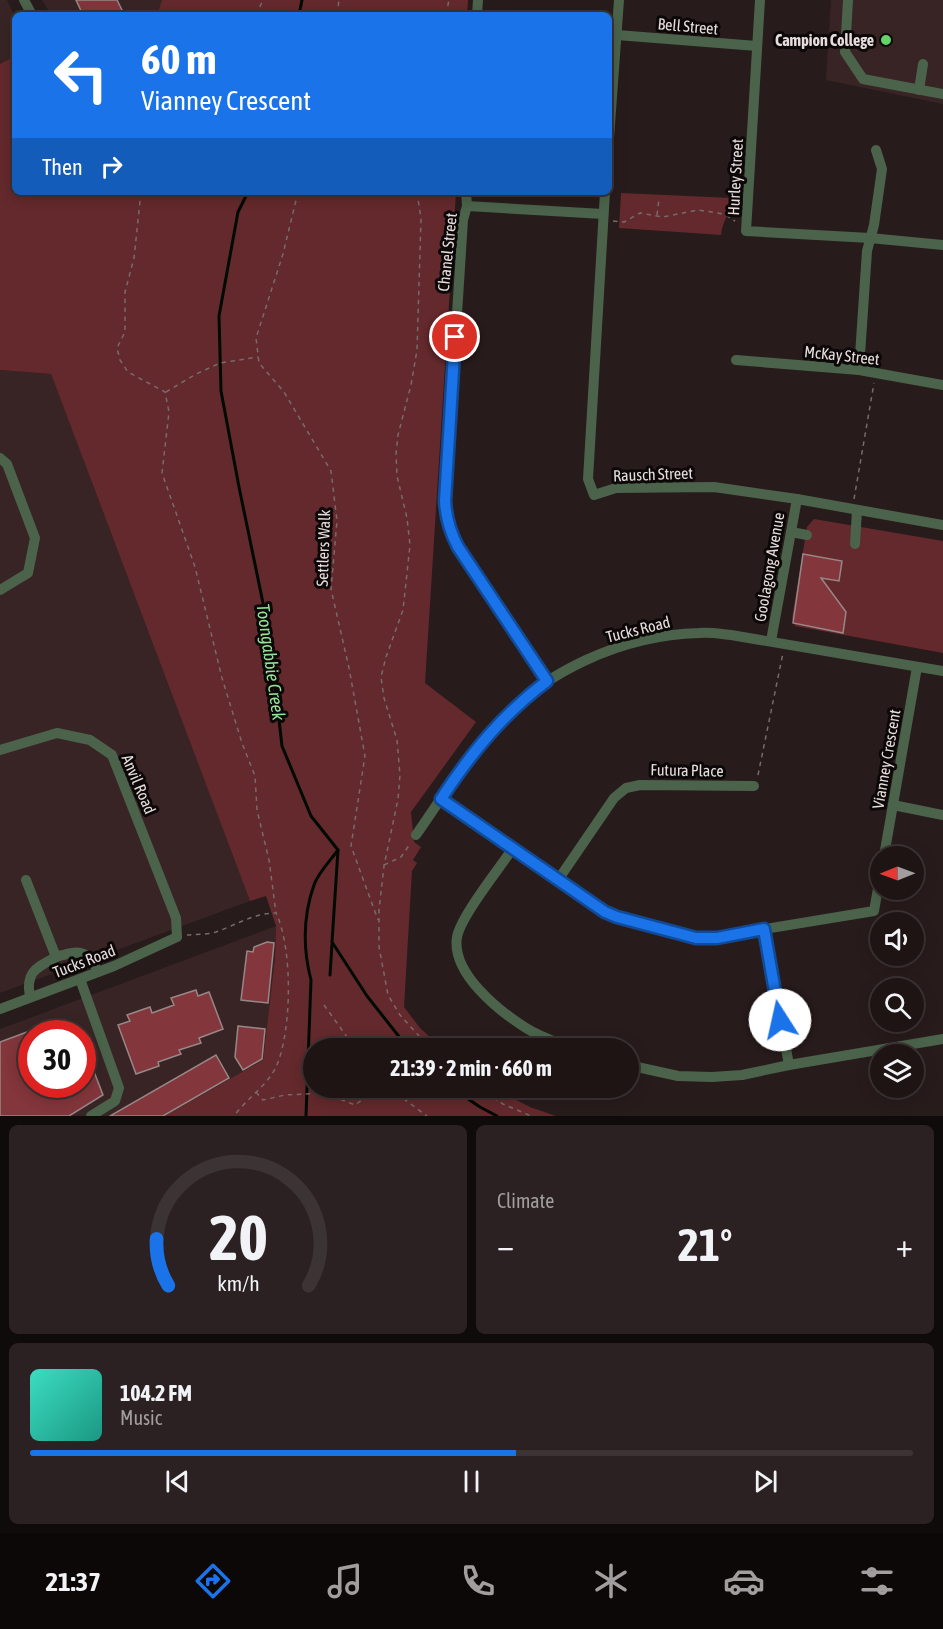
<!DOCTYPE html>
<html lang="en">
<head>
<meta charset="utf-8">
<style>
	:root { --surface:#1e1414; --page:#2b2122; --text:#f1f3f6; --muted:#a19ea0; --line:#3c3334; --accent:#1a73e8 }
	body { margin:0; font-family:"Asap Condensed",sans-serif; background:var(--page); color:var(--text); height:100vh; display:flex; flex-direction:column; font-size:22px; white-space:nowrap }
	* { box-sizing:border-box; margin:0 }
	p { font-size:20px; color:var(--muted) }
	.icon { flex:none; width:33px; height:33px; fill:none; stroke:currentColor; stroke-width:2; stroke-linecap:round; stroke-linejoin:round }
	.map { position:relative; height:1116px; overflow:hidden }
	.side { display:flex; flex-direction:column; gap:9px; padding:9px; background:#100b0b; flex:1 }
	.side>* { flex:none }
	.banner { position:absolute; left:12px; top:12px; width:600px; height:183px; border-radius:9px; box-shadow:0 3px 15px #0003,0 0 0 2px var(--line); background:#1a73e8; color:#fff; overflow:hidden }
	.needle { width:39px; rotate:269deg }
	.buttons { position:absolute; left:870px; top:846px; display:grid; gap:12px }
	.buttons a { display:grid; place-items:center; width:54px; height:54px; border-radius:50%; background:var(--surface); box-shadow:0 3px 15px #0003,0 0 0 2px var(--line); font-size:30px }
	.speed { position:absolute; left:18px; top:1020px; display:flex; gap:12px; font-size:30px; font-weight:700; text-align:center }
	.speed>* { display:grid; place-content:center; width:78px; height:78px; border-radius:50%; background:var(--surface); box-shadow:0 3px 15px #0003,0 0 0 2px var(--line); line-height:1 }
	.speed .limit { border:9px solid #d22; background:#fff; color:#111 }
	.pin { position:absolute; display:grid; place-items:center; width:51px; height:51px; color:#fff; margin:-26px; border:3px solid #fff; border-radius:50%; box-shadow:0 2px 6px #0007 }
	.me { position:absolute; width:66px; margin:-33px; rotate:350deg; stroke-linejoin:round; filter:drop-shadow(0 0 4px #0008) }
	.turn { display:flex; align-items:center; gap:21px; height:126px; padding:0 30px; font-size:27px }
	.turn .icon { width:78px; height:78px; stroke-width:2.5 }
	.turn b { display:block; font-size:42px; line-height:51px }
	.then { display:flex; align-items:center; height:57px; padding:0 30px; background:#0003; gap:12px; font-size:22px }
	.big { font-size:45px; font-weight:700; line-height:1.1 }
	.side .widget { flex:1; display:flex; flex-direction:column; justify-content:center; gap:9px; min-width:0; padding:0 21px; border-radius:9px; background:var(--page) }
	.side .dial { align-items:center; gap:0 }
	.dial svg { height:156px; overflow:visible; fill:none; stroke:var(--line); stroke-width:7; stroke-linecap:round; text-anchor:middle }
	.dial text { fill:var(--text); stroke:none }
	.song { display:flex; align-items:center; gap:18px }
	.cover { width:72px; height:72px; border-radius:9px; background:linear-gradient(135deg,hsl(170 70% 55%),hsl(170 70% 35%)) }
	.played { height:6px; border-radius:3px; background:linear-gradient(90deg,var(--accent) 55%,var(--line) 55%) }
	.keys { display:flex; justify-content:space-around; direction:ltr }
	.heat { display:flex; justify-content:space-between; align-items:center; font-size:33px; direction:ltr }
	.side .tiles { flex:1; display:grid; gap:9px; grid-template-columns:1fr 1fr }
	.widget:last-child { grid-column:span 2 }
	.trip { position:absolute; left:303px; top:1038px; width:336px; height:60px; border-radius:30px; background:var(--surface); box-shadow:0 3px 15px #0003,0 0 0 2px var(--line); font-weight:700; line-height:60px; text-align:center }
	.menu { display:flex; height:96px; justify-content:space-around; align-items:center; background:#0c0808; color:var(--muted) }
	.menu .icon { width:42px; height:42px }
	.menu .selected { color:var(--accent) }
	.menu b { font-size:27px; color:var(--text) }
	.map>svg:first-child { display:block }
</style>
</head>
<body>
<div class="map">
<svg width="943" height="1116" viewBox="0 0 943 1116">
	<rect width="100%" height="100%" fill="#281b1b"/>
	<g fill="#382424" fill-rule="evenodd">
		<path d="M0 0H7L15 17V56L0 64Z"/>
		<path d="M42 0H162L157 15H51Z"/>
		<path d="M831 0H943V104L826 80Z"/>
		<path d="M0 370 51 374 250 901 0 993Z"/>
		<path d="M276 926 275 958 263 1060 165 1116H0V1029ZM32 1034H82V1084H32Z"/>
	</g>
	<g fill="#64292c">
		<path d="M162 0H468L467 15H157Z"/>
		<path d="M15 56V192H456L425 683 476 722 411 812 414 842 421 847 413 860 417 863 412 871 404 1007 420 1028 442 1048H314V1088H493L530 1107 556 1116H165L263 1060 275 958 276 926 266 896 250 901 51 374 0 370V64Z"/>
		<path d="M621 193 732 198C731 212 722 221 721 235L619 228Z"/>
		<path d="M814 519 943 541V653L795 626 792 618 807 527Z"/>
	</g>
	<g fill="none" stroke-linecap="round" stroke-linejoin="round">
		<g stroke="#000b01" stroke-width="3">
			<path d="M299 15 302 0"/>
			<path d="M248 192 238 212 219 316 221 391 239 487 269 632 282 746 311 816 338 850C330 861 318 873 314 885 303 916 303 949 311 980L306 1116"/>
			<path d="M338 850 332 942 367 996 408 1048"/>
			<path d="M330 975 332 944"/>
			<path d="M452 1088 480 1107 497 1116"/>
		</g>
	</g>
	<g fill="#83363b" stroke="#988787" stroke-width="1.5">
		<path d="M76 0H117L123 12 116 15H83Z"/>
		<path d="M803 554 842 561 839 581 821 578 846 612 843 633 793 623Z"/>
		<path d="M267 942 274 943 268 1003 241 1000 247 951 253 952 254 947Z"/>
		<path d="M196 990 198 996 209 992 223 1029 199 1038 201 1043 179 1050 181 1054 158 1062 159 1066 136 1074 118 1025 130 1021 127 1015 150 1007 152 1013 174 1005 171 998Z"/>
		<path d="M62 1022 67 1034H33V1033Z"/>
		<path d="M238 1026 265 1029 262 1059 243 1070 235 1057Z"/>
		<path d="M27 1032 32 1044V1084H82L83 1043 103 1095 69 1116H0V1042Z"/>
		<path d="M216 1055 229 1078 163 1116H110Z"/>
	</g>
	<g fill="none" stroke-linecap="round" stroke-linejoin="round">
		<g stroke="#776b6b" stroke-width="1.5" stroke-dasharray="4.5 4.5" stroke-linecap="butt">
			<path d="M256 15 263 0"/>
			<path d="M337 15 339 0"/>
			<path d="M446 15 449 0"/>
			<path d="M141 192 134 258 125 292V332L117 348 120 360 128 372 165 392 169 412 162 473 195 567 222 678 242 743 255 776 257 810 269 860 276 913"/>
			<path d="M298 192 283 254 256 338 259 363 284 392 331 471 337 521 331 589 349 668 365 756 351 846 378 920"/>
			<path d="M417 192 421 219 417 350 411 385 398 435 396 454 397 476 407 518 410 545 403 610 386 657 381 677 384 698 397 740 400 775 398 799 384 866 379 910V947L388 995 400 1015 430 1048"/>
			<path d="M657 215 659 199"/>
			<path d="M613 221 624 222 640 213 663 217 698 210 724 214 735 221"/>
			<path d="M166 392 196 374 220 363 258 357"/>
			<path d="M854 499 874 383"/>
			<path d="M758 775 783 653"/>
			<path d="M384 865 401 857 410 844"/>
			<path d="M187 935C196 934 207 935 216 932 236 925 254 913 276 913 293 948 292 1032 276 1067 267 1086 246 1099 234 1116"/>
			<path d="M324 1005 355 1048"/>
			<path d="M389 1088 427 1116"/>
			<path d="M478 1088 503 1104 531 1116"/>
			<path d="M256 1092 263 1100 285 1095 324 1093 355 1105 378 1088"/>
		</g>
		<g stroke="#4b634b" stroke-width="10">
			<path d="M24 0 32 15"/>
			<path d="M760 0 746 231 870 238 943 245"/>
			<path d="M848 0 845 52 863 79 943 94"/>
			<path d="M477 15 478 0"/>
			<path d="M617 35 757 46"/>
			<path d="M919 90 923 64"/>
			<path d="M609 138 619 0"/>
			<path d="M466 192 467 206 463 220 445 502C446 518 450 532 457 547L547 681"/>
			<path d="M605 192 588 479 594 495 616 488 714 487 797 499 943 525"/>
			<path d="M467 206 603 214"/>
			<path d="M736 360 859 370 943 385"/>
			<path d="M859 370 867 251 874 225 882 169 876 150"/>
			<path d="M0 458 7 464 35 538 28 573 0 590"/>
			<path d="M791 532 807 535"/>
			<path d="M855 544 857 510"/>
			<path d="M771 641 797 499"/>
			<path d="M0 750 57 733 90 740 112 755 176 918 177 937 114 966 0 1009"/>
			<path d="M441 799 605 912C640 926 678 938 717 937L874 911 880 877"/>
			<path d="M893 805 943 815"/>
			<path d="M416 835C441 799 465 761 494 728 543 671 623 635 699 633 710 632 721 634 731 635L943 671"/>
			<path d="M513 848C499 869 461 916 457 937 451 973 499 1011 526 1028 540 1037 556 1042 572 1048"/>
			<path d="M884 856 917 667"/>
			<path d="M26 880 56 957C36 968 25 972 30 997"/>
			<path d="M558 880 614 798 626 788 640 785 754 786"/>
			<path d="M764 929 789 1065"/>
			<path d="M56 957C79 950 88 949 98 972"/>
			<path d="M80 979 119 1088 115 1101 91 1116"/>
			<path d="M628 1065 678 1076 712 1077 742 1075 789 1065 943 1039"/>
		</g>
	</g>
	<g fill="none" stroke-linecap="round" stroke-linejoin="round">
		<defs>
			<path id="route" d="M455 337 445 501C446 518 450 532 458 547L547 681C502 715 472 752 441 799L605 912 617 917 696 938H717L764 929 780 1020"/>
		</defs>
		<use href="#route" stroke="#114b97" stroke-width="15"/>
		<use href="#route" stroke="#1a73e8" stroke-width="10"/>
	</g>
	<circle fill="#62d469" stroke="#0d0808" stroke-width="2" cx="886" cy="40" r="6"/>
	<g text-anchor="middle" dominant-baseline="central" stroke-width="6" stroke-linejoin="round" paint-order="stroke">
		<g font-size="16" fill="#e7dddd" stroke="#0d0808">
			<text transform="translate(688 26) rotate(5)">Bell Street</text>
			<text transform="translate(735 177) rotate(-87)">Hurley Street</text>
			<text transform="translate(447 252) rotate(-84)">Chanel Street</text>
			<text transform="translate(842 355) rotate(6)">McKay Street</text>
			<text transform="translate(653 474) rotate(-2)">Rausch Street</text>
			<text transform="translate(323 548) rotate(-88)">Settlers Walk</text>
			<text transform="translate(769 567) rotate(-80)">Goolagong Avenue</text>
			<text transform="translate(638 629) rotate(-14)">Tucks Road</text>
			<text transform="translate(886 759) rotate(-80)">Vianney Crescent</text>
			<text transform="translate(687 770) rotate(1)">Futura Place</text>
			<text transform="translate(139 784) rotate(67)">Anvil Road</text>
			<text transform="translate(84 961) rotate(-21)">Tucks Road</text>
		</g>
		<g font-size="16" font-weight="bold" fill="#e7dddd" stroke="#0d0808" text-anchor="end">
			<text x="874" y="40">Campion College</text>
		</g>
		<g font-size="18" font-style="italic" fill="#93e594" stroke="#0d0808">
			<text transform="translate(271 662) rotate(82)">Toongabbie Creek</text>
		</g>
	</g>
</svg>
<div class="buttons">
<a><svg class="needle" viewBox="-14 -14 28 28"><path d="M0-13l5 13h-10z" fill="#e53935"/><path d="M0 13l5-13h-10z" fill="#a19ea0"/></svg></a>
<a><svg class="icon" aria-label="sound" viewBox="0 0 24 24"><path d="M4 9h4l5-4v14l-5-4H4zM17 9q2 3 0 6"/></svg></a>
<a><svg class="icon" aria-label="search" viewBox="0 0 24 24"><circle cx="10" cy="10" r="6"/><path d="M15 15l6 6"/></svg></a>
<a><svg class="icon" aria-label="layers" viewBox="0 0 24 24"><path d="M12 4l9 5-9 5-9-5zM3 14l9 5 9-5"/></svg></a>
</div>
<div class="speed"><div class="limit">30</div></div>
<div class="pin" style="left:455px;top:337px;background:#d93025"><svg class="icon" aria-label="arrive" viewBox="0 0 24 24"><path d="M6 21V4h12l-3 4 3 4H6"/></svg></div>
<svg class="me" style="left:780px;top:1020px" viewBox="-20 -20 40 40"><circle r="19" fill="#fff"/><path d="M0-13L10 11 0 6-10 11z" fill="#1a73e8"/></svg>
<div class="trip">21:39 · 2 min · 660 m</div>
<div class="banner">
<div class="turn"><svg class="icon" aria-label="left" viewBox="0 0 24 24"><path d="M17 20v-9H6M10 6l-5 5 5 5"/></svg><div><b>60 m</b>Vianney Crescent</div></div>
<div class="then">Then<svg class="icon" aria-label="right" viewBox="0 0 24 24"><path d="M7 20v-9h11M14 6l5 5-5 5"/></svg></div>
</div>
</div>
<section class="side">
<div class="tiles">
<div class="widget dial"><svg viewBox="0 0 100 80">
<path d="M14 69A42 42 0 1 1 86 69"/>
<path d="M14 69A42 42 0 0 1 8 45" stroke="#1a73e8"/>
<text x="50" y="56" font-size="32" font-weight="700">20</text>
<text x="50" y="72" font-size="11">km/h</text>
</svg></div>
<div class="widget"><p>Climate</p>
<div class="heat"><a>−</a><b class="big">21°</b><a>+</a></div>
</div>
<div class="widget">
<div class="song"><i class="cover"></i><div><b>104.2 FM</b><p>Music</p></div></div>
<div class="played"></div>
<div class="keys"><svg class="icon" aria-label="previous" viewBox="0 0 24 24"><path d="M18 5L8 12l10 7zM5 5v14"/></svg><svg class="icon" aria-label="pause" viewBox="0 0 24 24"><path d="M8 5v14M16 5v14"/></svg><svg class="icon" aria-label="next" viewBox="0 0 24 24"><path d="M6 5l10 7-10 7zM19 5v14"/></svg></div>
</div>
</div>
</section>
<nav class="menu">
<b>21:37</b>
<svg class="icon selected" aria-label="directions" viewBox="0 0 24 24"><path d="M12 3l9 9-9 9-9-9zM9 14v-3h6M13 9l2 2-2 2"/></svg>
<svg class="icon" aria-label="music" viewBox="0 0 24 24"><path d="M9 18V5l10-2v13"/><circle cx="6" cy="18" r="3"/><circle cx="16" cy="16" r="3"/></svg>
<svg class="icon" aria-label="phone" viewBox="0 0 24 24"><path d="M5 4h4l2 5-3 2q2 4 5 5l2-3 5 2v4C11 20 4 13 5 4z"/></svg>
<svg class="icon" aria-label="climate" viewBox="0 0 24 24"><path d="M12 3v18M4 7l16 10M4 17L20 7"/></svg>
<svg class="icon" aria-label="car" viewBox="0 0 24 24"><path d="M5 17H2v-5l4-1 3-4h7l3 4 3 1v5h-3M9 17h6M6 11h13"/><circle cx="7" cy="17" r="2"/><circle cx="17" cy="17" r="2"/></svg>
<svg class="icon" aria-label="filters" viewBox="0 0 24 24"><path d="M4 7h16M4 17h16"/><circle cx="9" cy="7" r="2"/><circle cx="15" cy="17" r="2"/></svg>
</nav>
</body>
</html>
